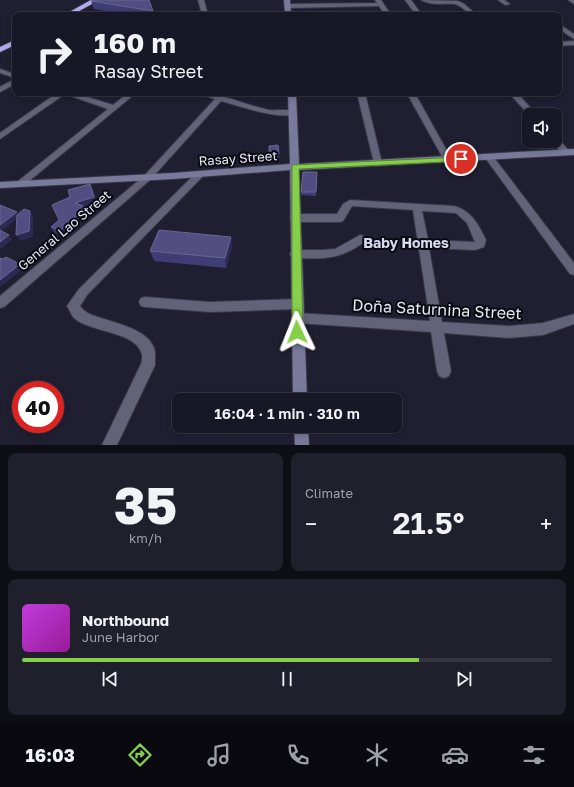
<!DOCTYPE html>
<html lang="en">
<head>
<meta charset="utf-8">
<style>
	:root { --surface:#171725; --page:#20202d; --text:#f1f3f6; --muted:#9e9fa7; --line:#363642; --accent:#86cf4b }
	body { margin:0; font-family:"Golos Text",sans-serif; background:var(--page); color:var(--text); height:100vh; display:flex; flex-direction:column; font-size:15px; white-space:nowrap }
	* { box-sizing:border-box; margin:0 }
	p { font-size:13px; color:var(--muted) }
	.icon { flex:none; width:22px; height:22px; fill:none; stroke:currentColor; stroke-width:2; stroke-linecap:round; stroke-linejoin:round }
	.map { position:relative; height:445px; overflow:hidden }
	.details { display:flex; flex-direction:column; gap:8px; padding:8px; background:#0d0d14; flex:1 }
	.details>* { flex:none }
	.hud { position:absolute; left:12px; top:12px; width:550px; height:84px; border-radius:8px; box-shadow:0 2px 6px #0003,0 0 0 1px var(--line); background:#171725; color:var(--text); overflow:hidden }
	.tools { position:absolute; left:522px; top:108px; display:grid; gap:8px }
	.tools a { display:grid; place-items:center; width:40px; height:40px; border-radius:8px; background:var(--surface); box-shadow:0 2px 6px #0003,0 0 0 1px var(--line); font-size:20px }
	.speed { position:absolute; left:12px; top:381px; display:flex; gap:8px; font-size:20px; font-weight:700; text-align:center }
	.speed>* { display:grid; place-content:center; width:52px; height:52px; border-radius:50%; background:var(--surface); box-shadow:0 2px 6px #0003,0 0 0 1px var(--line); line-height:1 }
	.speed .limit { border:6px solid #d22; background:#fff; color:#111 }
	.pin { position:absolute; display:grid; place-items:center; width:34px; height:34px; color:#fff; margin:-17px; border:2px solid #fff; border-radius:50%; box-shadow:0 1px 4px #0007 }
	.me { position:absolute; width:44px; margin:-22px; rotate:358deg; stroke-linejoin:round; filter:drop-shadow(0 0 3px #0008) }
	.turn { display:flex; align-items:center; gap:14px; height:84px; padding:0 16px; font-size:18px }
	.turn .icon { width:52px; height:52px; stroke-width:2.5 }
	.turn b { display:block; font-size:28px; line-height:34px }
	.big { font-size:30px; font-weight:600; line-height:1.1 }
	.details .card { flex:1; display:flex; flex-direction:column; justify-content:center; gap:6px; min-width:0; padding:0 14px; border-radius:8px; background:var(--page) }
	.details .dial { align-items:center; gap:0 }
	.dial b { font-size:52px; line-height:1 }
	.song { display:flex; align-items:center; gap:12px }
	.cover { width:48px; height:48px; border-radius:6px; background:linear-gradient(135deg,hsl(290 70% 55%),hsl(300 70% 35%)) }
	.played { height:4px; border-radius:2px; background:linear-gradient(90deg,var(--accent) 75%,var(--line) 75%) }
	.keys { display:flex; justify-content:space-around; direction:ltr }
	.heat { display:flex; justify-content:space-between; align-items:center; font-size:22px; direction:ltr }
	.details .tiles { flex:1; display:grid; gap:8px; grid-template-columns:1fr 1fr }
	.card:last-child { grid-column:span 2 }
	.trip { position:absolute; left:172px; top:393px; width:230px; height:40px; border-radius:8px; background:var(--surface); box-shadow:0 2px 6px #0003,0 0 0 1px var(--line); font-weight:600; line-height:40px; text-align:center }
	.menu { display:flex; height:64px; justify-content:space-around; align-items:center; background:#09090f; color:var(--muted) }
	.menu .icon { width:28px; height:28px }
	.menu .selected { color:var(--accent) }
	.menu b { font-size:18px; color:var(--text) }
	.map>svg:first-child { display:block }
</style>
</head>
<body>
<div class="map">
<svg width="574" height="445" viewBox="0 0 574 445">
	<rect width="100%" height="100%" fill="#1f1f31"/>
	<g fill="none" stroke-linecap="round" stroke-linejoin="round">
		<defs>
			<g id="street">
				<path d="M198 0H204L208 15H202Z"/>
				<path d="M375 0H381L391 15H385L379 6 288 8 285 6 288 4 377 3Z"/>
				<path d="M405 0H411L422 15H416Z"/>
				<path d="M421 0 458 1 464 4 477 15C467 15 463 5 454 4 443 3 432 6 421 0Z"/>
				<path d="M498 0H504L510 4 505 5Z"/>
				<path d="M568 0H574V4Z"/>
				<path d="M559 24 574 34V39L559 29Z"/>
				<path d="M574 41V45L559 46V42Z"/>
				<path d="M0 69 15 74V78L0 73Z"/>
				<path d="M15 79V84L0 92V87Z"/>
				<path d="M57 93H75L113 105 128 93H136L23 186H17L15 184 17 182 108 109 65 94 0 139V133Z"/>
				<path d="M196 93C222 93 245 105 269 110 278 111 290 108 297 113 286 122 235 105 221 101L150 180 4 307 0 308V296L144 176 215 99Z"/>
				<path d="M357 93H365L382 163 381 165 378 166 374 163Z"/>
				<path d="M509 93H517L537 115H529Z"/>
				<path d="M410 95H416L417 97 452 160 451 162H445L444 160 409 97Z"/>
				<path d="M555 138H558L569 151 570 153 569 155H563L552 142 555 141Z"/>
				<path d="M489 154 492 155 574 263V275L570 274 486 159 485 157 486 155Z"/>
				<path d="M200 171 204 174 203 176 87 295 80 306C84 312 91 315 98 317 115 323 152 330 155 352 155 356 155 361 155 365L117 445H102L141 364C142 361 143 355 141 352 134 331 87 332 73 317 71 314 69 309 67 306L79 289 197 172Z"/>
				<path d="M350 200 454 206C472 211 478 224 486 240L484 247 475 250 429 248 442 322 509 326 543 323 574 314V324L543 335 509 338 444 333 451 371 449 376 444 378 439 376 437 371 431 332 297 323 293 322 291 318 293 314 297 313 430 321 413 210 352 206 343 221 340 222H295L292 221 290 218 292 215 295 214H337L343 204ZM422 211 456 213 467 223 475 242 428 240Z"/>
				<path d="M360 235 364 236 365 239 364 242C340 260 323 259 295 258L291 257 290 254 291 251 295 250H322L335 249Z"/>
				<path d="M145 297 210 302 296 299 300 300 302 304 300 308 296 309 210 312 145 307 141 306 139 302 141 298Z"/>
			</g>
			<g id="secondary">
				<path d="M284 0H290L291 15H285Z"/>
				<path d="M288 93H296L299 164 574 149V155L299 170 307 400H293L290 170 173 179 0 188V182L173 173 290 164Z"/>
				<path d="M294 426H308L309 445H295Z"/>
			</g>
			<g id="highway">
				<path d="M91 0H99L72 15H64Z"/>
				<path d="M15 40V45L0 52V47Z"/>
			</g>
		</defs>
		<use href="#street" stroke="#3a3948" stroke-width="2"/>
		<use href="#secondary" stroke="#3a3948" stroke-width="2"/>
		<use href="#highway" stroke="#3a3948" stroke-width="2"/>
		<use href="#street" fill="#626378" fill-rule="evenodd"/>
		<use href="#secondary" fill="#797a9b" fill-rule="evenodd"/>
		<use href="#highway" fill="#aeaeee" fill-rule="evenodd"/>
	</g>
	<g fill="#403c74">
		<path d="M91 1 153 11 154 15H130L94 9Z"/>
		<path d="M278 145 279 160 270 161 269 146Z"/>
		<path d="M303 172H317L316 196 301 195Z"/>
		<path d="M90 184 93 190 97 203 84 206 92 214 85 220 83 219 64 236 55 233 51 227 59 220Z"/>
		<path d="M231 237 232 247 226 268 154 261 150 251Z"/>
	</g>
	<g fill="#2c2953">
		<path d="M90 184 93 190 97 203 78 208 75 203Z"/>
		<path d="M89 208 92 214 85 220 82 214Z"/>
		<path d="M30 211 33 217V237L20 241 16 235Z"/>
		<path d="M17 212 20 217 0 232V225Z"/>
		<path d="M80 213 83 219 64 236 61 230Z"/>
		<path d="M9 235 12 240 0 249V242Z"/>
		<path d="M231 237 232 247 226 268 225 258Z"/>
		<path d="M20 264 23 269 0 287V280Z"/>
	</g>
	<g fill="#524e81" stroke="#696693">
		<path d="M94 0H149L153 11 91 1Z"/>
		<path d="M278 145 279 154H269V146Z"/>
		<path d="M303 172H317L316 192H301Z"/>
		<path d="M90 184 94 197 75 203 89 208 82 214 80 213 61 230 51 227 59 220 52 205 70 197 68 190Z"/>
		<path d="M0 205 17 212 0 225Z"/>
		<path d="M24 209 30 211 29 231 16 235 17 215Z"/>
		<path d="M0 230 9 235 0 242Z"/>
		<path d="M159 230 231 237 225 258 150 251Z"/>
		<path d="M6 257 20 264 0 280V258L3 259Z"/>
	</g>
	<path fill="#86cf4b" stroke="#578731" d="M461 157H464V161L299 169 303 332 301 335 297 337 293 335 292 332V165Z"/>
	<g text-anchor="middle" dominant-baseline="central" stroke-width="4" stroke-linejoin="round" paint-order="stroke">
		<g font-size="13" fill="#e6e6f3" stroke="#090a11">
			<text transform="translate(238 158) rotate(-4)">Rasay Street</text>
			<text transform="translate(64 230) rotate(-40)">General Lao Street</text>
		</g>
		<g font-size="14" font-weight="bold" fill="#d8d9f2" stroke="#090a11">
			<text x="406" y="242">Baby Homes</text>
		</g>
		<g font-size="16" fill="#e6e6f3" stroke="#090a11">
			<text transform="translate(437 309) rotate(3)">Doña Saturnina Street</text>
		</g>
	</g>
</svg>
<div class="tools">
<a><svg class="icon" aria-label="sound" viewBox="0 0 24 24"><path d="M4 9h4l5-4v14l-5-4H4zM17 9q2 3 0 6"/></svg></a>
</div>
<div class="speed"><div class="limit">40</div></div>
<div class="pin" style="left:461px;top:159px;background:#d93025"><svg class="icon" aria-label="arrive" viewBox="0 0 24 24"><path d="M6 21V4h12l-3 4 3 4H6"/></svg></div>
<svg class="me" style="left:297px;top:332px" viewBox="-20 -20 40 40"><path d="M0-17L14 15 0 8-14 15z" fill="#86cf4b" stroke="#fff" stroke-width="4"/></svg>
<div class="trip">16:04 · 1 min · 310 m</div>
<div class="hud">
<div class="turn"><svg class="icon" aria-label="right" viewBox="0 0 24 24"><path d="M7 20v-9h11M14 6l5 5-5 5"/></svg><div><b>160 m</b>Rasay Street</div></div>
</div>
</div>
<section class="details">
<div class="tiles">
<div class="card dial"><b>35</b><p>km/h</p></div>
<div class="card"><p>Climate</p>
<div class="heat"><a>−</a><b class="big">21.5°</b><a>+</a></div>
</div>
<div class="card">
<div class="song"><i class="cover"></i><div><b>Northbound</b><p>June Harbor</p></div></div>
<div class="played"></div>
<div class="keys"><svg class="icon" aria-label="previous" viewBox="0 0 24 24"><path d="M18 5L8 12l10 7zM5 5v14"/></svg><svg class="icon" aria-label="pause" viewBox="0 0 24 24"><path d="M8 5v14M16 5v14"/></svg><svg class="icon" aria-label="next" viewBox="0 0 24 24"><path d="M6 5l10 7-10 7zM19 5v14"/></svg></div>
</div>
</div>
</section>
<nav class="menu">
<b>16:03</b>
<svg class="icon selected" aria-label="directions" viewBox="0 0 24 24"><path d="M12 3l9 9-9 9-9-9zM9 14v-3h6M13 9l2 2-2 2"/></svg>
<svg class="icon" aria-label="music" viewBox="0 0 24 24"><path d="M9 18V5l10-2v13"/><circle cx="6" cy="18" r="3"/><circle cx="16" cy="16" r="3"/></svg>
<svg class="icon" aria-label="phone" viewBox="0 0 24 24"><path d="M5 4h4l2 5-3 2q2 4 5 5l2-3 5 2v4C11 20 4 13 5 4z"/></svg>
<svg class="icon" aria-label="climate" viewBox="0 0 24 24"><path d="M12 3v18M4 7l16 10M4 17L20 7"/></svg>
<svg class="icon" aria-label="car" viewBox="0 0 24 24"><path d="M5 17H2v-5l4-1 3-4h7l3 4 3 1v5h-3M9 17h6M6 11h13"/><circle cx="7" cy="17" r="2"/><circle cx="17" cy="17" r="2"/></svg>
<svg class="icon" aria-label="filters" viewBox="0 0 24 24"><path d="M4 7h16M4 17h16"/><circle cx="9" cy="7" r="2"/><circle cx="15" cy="17" r="2"/></svg>
</nav>
</body>
</html>
